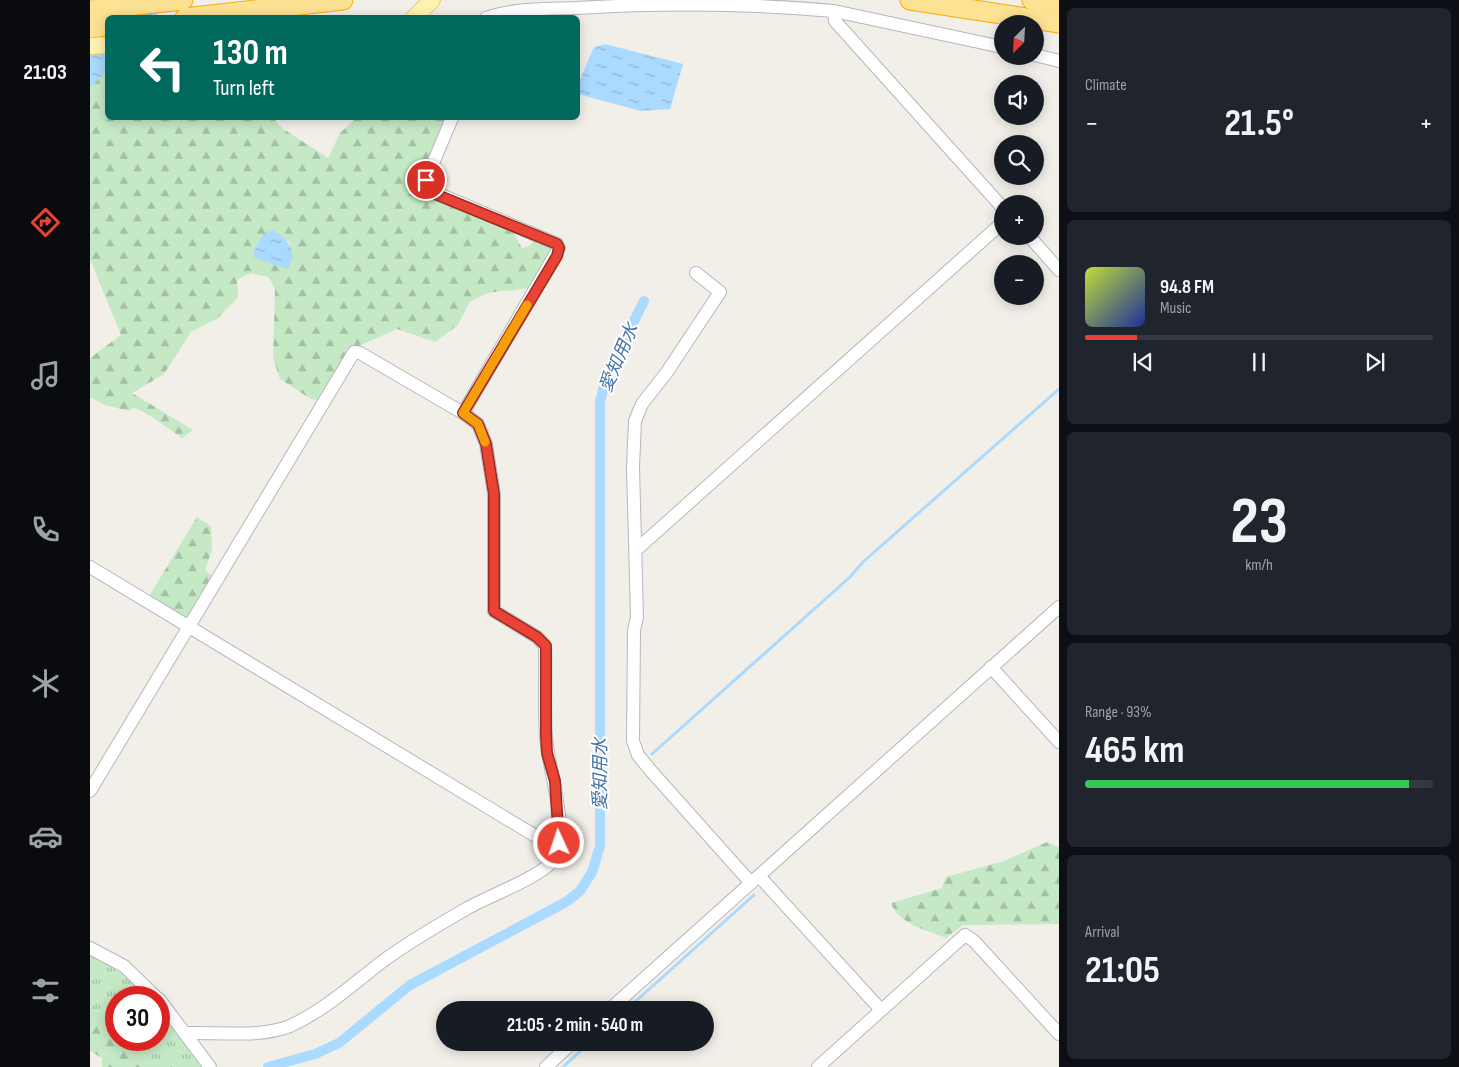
<!DOCTYPE html>
<html lang="en">
<head>
<meta charset="utf-8">
<style>
	:root { --surface:#171b24; --page:#20242c; --text:#f1f3f6; --muted:#9ea1a6; --line:#363941; --accent:#ea4335 }
	body { margin:0; font-family:"Sofia Sans Condensed","Noto Sans JP",sans-serif; background:var(--page); color:var(--text); height:100vh; display:flex; flex-direction:column; font-size:19px; white-space:nowrap }
	* { box-sizing:border-box; margin:0 }
	p { font-size:16px; color:var(--muted) }
	.icon { flex:none; width:28px; height:28px; fill:none; stroke:currentColor; stroke-width:2; stroke-linecap:round; stroke-linejoin:round }
	.map { position:relative; flex:1; overflow:hidden }
	.details { display:flex; flex-direction:column; gap:8px; padding:8px; background:#0d0f14; width:400px }
	.details>* { flex:none }
	.banner { position:absolute; left:15px; top:15px; width:475px; height:105px; border-radius:8px; box-shadow:0 2px 12px #0003; background:#00695c; color:#fff; overflow:hidden }
	.needle { width:32px; rotate:204deg }
	.tools { position:absolute; left:904px; top:15px; display:grid; gap:10px }
	.tools a { display:grid; place-items:center; width:50px; height:50px; border-radius:50%; background:var(--surface); box-shadow:0 2px 12px #0003; font-size:25px }
	.speed { position:absolute; left:15px; top:986px; display:flex; gap:10px; font-size:25px; font-weight:700; text-align:center }
	.speed>* { display:grid; place-content:center; width:65px; height:65px; border-radius:50%; background:var(--surface); box-shadow:0 2px 12px #0003; line-height:1 }
	.speed .limit { border:8px solid #d22; background:#fff; color:#111 }
	.pin { position:absolute; display:grid; place-items:center; width:42px; height:42px; color:#fff; margin:-21px; border:2px solid #fff; border-radius:50%; box-shadow:0 1px 5px #0007 }
	.me { position:absolute; width:55px; margin:-28px; rotate:357deg; stroke-linejoin:round; filter:drop-shadow(0 0 4px #0008) }
	.turn { display:flex; align-items:center; gap:18px; height:105px; padding:0 25px; font-size:22px }
	.turn .icon { width:65px; height:65px; stroke-width:2.5 }
	.turn b { display:block; font-size:35px; line-height:42px }
	.big { font-size:38px; font-weight:700; line-height:1.1 }
	.details .widget { flex:1; display:flex; flex-direction:column; justify-content:center; gap:8px; min-width:0; padding:0 18px; border-radius:8px; background:var(--page) }
	.details .dial { align-items:center; gap:0 }
	.dial b { font-size:65px; line-height:1 }
	.song { display:flex; align-items:center; gap:15px }
	.cover { width:60px; height:60px; border-radius:8px; background:linear-gradient(135deg,hsl(70 70% 55%),hsl(230 70% 35%)) }
	.played { height:5px; border-radius:2px; background:linear-gradient(90deg,var(--accent) 15%,var(--line) 15%) }
	.keys { display:flex; justify-content:space-around; direction:ltr }
	.heat { display:flex; justify-content:space-between; align-items:center; font-size:28px; direction:ltr }
	.charge { height:8px; border-radius:4px; background:linear-gradient(90deg,#34c759 93%,var(--line) 0) }
	.trip { position:absolute; left:346px; top:1001px; width:278px; height:50px; border-radius:25px; background:var(--surface); box-shadow:0 2px 12px #0003; font-weight:700; line-height:50px; text-align:center }
	main { display:flex; flex:1; min-height:0 }
	.tabs { display:flex; flex-direction:column; width:90px; justify-content:space-around; align-items:center; background:#090b0e; color:var(--muted) }
	.tabs .icon { width:35px; height:35px }
	.tabs .on { color:var(--accent) }
	.tabs b { font-size:22px; color:var(--text) }
	.map>svg:first-child { display:block }
</style>
</head>
<body>
<main>
<nav class="tabs">
<b>21:03</b>
<svg class="icon on" aria-label="directions" viewBox="0 0 24 24"><path d="M12 3l9 9-9 9-9-9zM9 14v-3h6M13 9l2 2-2 2"/></svg>
<svg class="icon" aria-label="music" viewBox="0 0 24 24"><path d="M9 18V5l10-2v13"/><circle cx="6" cy="18" r="3"/><circle cx="16" cy="16" r="3"/></svg>
<svg class="icon" aria-label="phone" viewBox="0 0 24 24"><path d="M5 4h4l2 5-3 2q2 4 5 5l2-3 5 2v4C11 20 4 13 5 4z"/></svg>
<svg class="icon" aria-label="climate" viewBox="0 0 24 24"><path d="M12 3v18M4 7l16 10M4 17L20 7"/></svg>
<svg class="icon" aria-label="car" viewBox="0 0 24 24"><path d="M5 17H2v-5l4-1 3-4h7l3 4 3 1v5h-3M9 17h6M6 11h13"/><circle cx="7" cy="17" r="2"/><circle cx="17" cy="17" r="2"/></svg>
<svg class="icon" aria-label="filters" viewBox="0 0 24 24"><path d="M4 7h16M4 17h16"/><circle cx="9" cy="7" r="2"/><circle cx="15" cy="17" r="2"/></svg>
</nav>
<div class="map">
<svg width="969" height="1067" viewBox="0 0 969 1067">
	<defs>
		<pattern id="grass-tufts" width="24" height="20" patternUnits="userSpaceOnUse" patternTransform="scale(1.25)"><rect width="24" height="20" fill="#c5e8c5"/><path d="M3 7l-1-3M5 7V3M7 7l1-3M15 17l-1-3M17 17v-4M19 17l1-3" fill="none" stroke="#a3c0a4"/></pattern>
		<pattern id="forest-firs" width="22" height="20" patternUnits="userSpaceOnUse" patternTransform="scale(1.25)"><rect width="22" height="20" fill="#c5e8c5"/><path d="M5 1l3.5 6h-7zM16 11l3.5 6h-7z" fill="#a3c0a4"/></pattern>
		<pattern id="water-ripples" width="26" height="14" patternUnits="userSpaceOnUse" patternTransform="scale(1.25)"><rect width="26" height="14" fill="#aadaff"/><path d="M2 4q2-2 4 0t4 0M15 11q2-2 4 0t4 0" fill="none" stroke="#8eb4d2"/></pattern>
	</defs>
	<rect width="100%" height="100%" fill="#f1efe8"/>
	<path fill="url(#grass-tufts)" d="M0 954 36 976 60 997 26 998V1040H69V1007L114 1067H32L0 1040Z"/>
	<g fill="url(#forest-firs)" fill-rule="evenodd">
		<path d="M17 70 18 118H183L192 128 238 158 250 133 266 118H359L333 180 422 230 432 248 439 246 446 239 465 247 440 288 397 293 380 302 367 326 345 342 307 329 264 348 229 400 221 399 190 379 183 358 185 289 178 277 160 273 147 280 148 297 128 318 101 332 74 374 42 393 103 430 92 438C82 431 52 408 43 408L39 411 15 405 0 397V358L31 335 0 259V88ZM199 241 202 256 193 268 164 257 163 254Z"/>
		<path d="M107 517 121 526 122 550 115 570 124 577 103 613 97 618 58 598Z"/>
		<path d="M957 842 969 847V924L873 925 856 938C837 930 808 924 801 903L852 888 856 877 914 861Z"/>
		<path d="M0 994C5 1011 11 1024 26 1034V1040H36L52 1054 62 1067H12V1058L0 1051Z"/>
	</g>
	<g fill="url(#water-ripples)">
		<path d="M77 0 67 15 63 17 18 18 17 70 0 88V14Z"/>
		<path d="M515 44 593 64 580 109 551 111 488 94V84L504 47Z"/>
		<path d="M183 230C197 238 209 252 198 268H193L163 257 164 250 174 233Z"/>
	</g>
	<g fill="none" stroke-linecap="round" stroke-linejoin="round">
		<g stroke="#aadaff" stroke-width="3">
			<path d="M562 754 760 577 773 562 969 389"/>
			<path d="M536 1010 664 895"/>
			<path d="M473 1067 500 1042"/>
		</g>
		<path stroke="#aadaff" stroke-width="10" d="M178 1067 225 1054 249 1043 320 985 476 902 490 891 502 872 510 846V402L517 375 554 301"/>
		<defs>
			<g id="minor">
				<path d="M744 11 745 21 912 207"/>
				<path d="M396 18C424 8 457 9 486 8 572 3 658 3 744 11L912 47"/>
				<path d="M945 55 969 61"/>
				<path d="M362 118 336 180 337 189 467 244 469 248 373 413"/>
				<path d="M939 236 969 270"/>
				<path d="M606 273 630 292 577 372 552 404 545 421 543 467 547 617 544 630 543 741 548 755 561 771 661 883"/>
				<path d="M546 550 912 223"/>
				<path d="M0 567 467 849"/>
				<path d="M901 667 969 742"/>
				<path d="M0 791 264 352 270 353 373 413 388 424 396 444 404 494V611L447 637 455 646C456 676 454 706 456 736 458 769 480 829 464 859 454 876 396 897 376 909 348 925 319 942 293 961 263 984 235 1010 200 1026 171 1038 128 1032 96 1033"/>
				<path d="M669 876 791 1010"/>
				<path d="M0 948 34 966 67 998"/>
				<path d="M69 999 120 1067"/>
				<path d="M519 1010 969 607"/>
				<path d="M456 1067 483 1042"/>
				<path d="M728 1067 875 935 884 941 969 1034"/>
			</g>
			<g id="major">
				<path d="M324 18 342 0"/>
				<path d="M0 46 18 45"/>
			</g>
			<g id="highway">
				<path d="M820 0 969 23"/>
				<path d="M942 0 969 4"/>
				<path d="M0 10 93 0"/>
				<path d="M95 18 253 0"/>
				<path d="M0 28 18 26"/>
			</g>
		</defs>
		<use href="#minor" stroke="#b5b8bc" stroke-width="14"/>
		<use href="#major" stroke="#f2c960" stroke-width="18"/>
		<use href="#highway" stroke="#f9ab00" stroke-width="21"/>
		<use href="#minor" stroke="#fff" stroke-width="12"/>
		<use href="#major" stroke="#fff2af" stroke-width="16"/>
		<use href="#highway" stroke="#fde293" stroke-width="19"/>
	</g>
	<g fill="none" stroke-linecap="round" stroke-linejoin="round">
		<defs>
			<path id="route" d="M336 180V186L340 192 467 244 469 248 467 256 373 413 388 424 396 444 404 494V611L447 637 456 646V734L457 753 465 781 469 843"/>
		</defs>
		<use href="#route" stroke="#982c22" stroke-width="12"/>
		<use href="#route" stroke="#ea4335" stroke-width="9"/>
		<path stroke="#f59e0b" stroke-width="9" d="M395 442 388 424 373 413 437 305"/>
	</g>
	<g text-anchor="middle" dominant-baseline="central" stroke-width="4" stroke-linejoin="round" paint-order="stroke">
		<g font-size="18" font-style="italic" fill="#4174aa" stroke="#fff">
			<text transform="translate(529 358) rotate(-67)">愛知用水</text>
			<text transform="translate(510 774) rotate(-90)">愛知用水</text>
		</g>
	</g>
</svg>
<div class="tools">
<a><svg class="needle" viewBox="-14 -14 28 28"><path d="M0-13l5 13h-10z" fill="#e53935"/><path d="M0 13l5-13h-10z" fill="#9ea1a6"/></svg></a>
<a><svg class="icon" aria-label="sound" viewBox="0 0 24 24"><path d="M4 9h4l5-4v14l-5-4H4zM17 9q2 3 0 6"/></svg></a>
<a><svg class="icon" aria-label="search" viewBox="0 0 24 24"><circle cx="10" cy="10" r="6"/><path d="M15 15l6 6"/></svg></a>
<a>+</a>
<a>−</a>
</div>
<div class="speed"><div class="limit">30</div></div>
<div class="pin" style="left:336px;top:180px;background:#d93025"><svg class="icon" aria-label="arrive" viewBox="0 0 24 24"><path d="M6 21V4h12l-3 4 3 4H6"/></svg></div>
<svg class="me" style="left:469px;top:843px" viewBox="-20 -20 40 40"><circle r="17" fill="#ea4335" stroke="#fff" stroke-width="3"/><path d="M0-11L8 9 0 5-8 9z" fill="#fff"/></svg>
<div class="trip">21:05 · 2 min · 540 m</div>
<div class="banner">
<div class="turn"><svg class="icon" aria-label="left" viewBox="0 0 24 24"><path d="M17 20v-9H6M10 6l-5 5 5 5"/></svg><div><b>130 m</b>Turn left</div></div>
</div>
</div>
<section class="details">
<div class="widget"><p>Climate</p>
<div class="heat"><a>−</a><b class="big">21.5°</b><a>+</a></div>
</div>
<div class="widget">
<div class="song"><i class="cover"></i><div><b>94.8 FM</b><p>Music</p></div></div>
<div class="played"></div>
<div class="keys"><svg class="icon" aria-label="previous" viewBox="0 0 24 24"><path d="M18 5L8 12l10 7zM5 5v14"/></svg><svg class="icon" aria-label="pause" viewBox="0 0 24 24"><path d="M8 5v14M16 5v14"/></svg><svg class="icon" aria-label="next" viewBox="0 0 24 24"><path d="M6 5l10 7-10 7zM19 5v14"/></svg></div>
</div>
<div class="widget dial"><b>23</b><p>km/h</p></div>
<div class="widget"><p>Range · 93%</p><b class="big">465 km</b><div class="charge"></div></div>
<div class="widget"><p>Arrival</p><b class="big">21:05</b></div>
</section>
</main>
</body>
</html>
